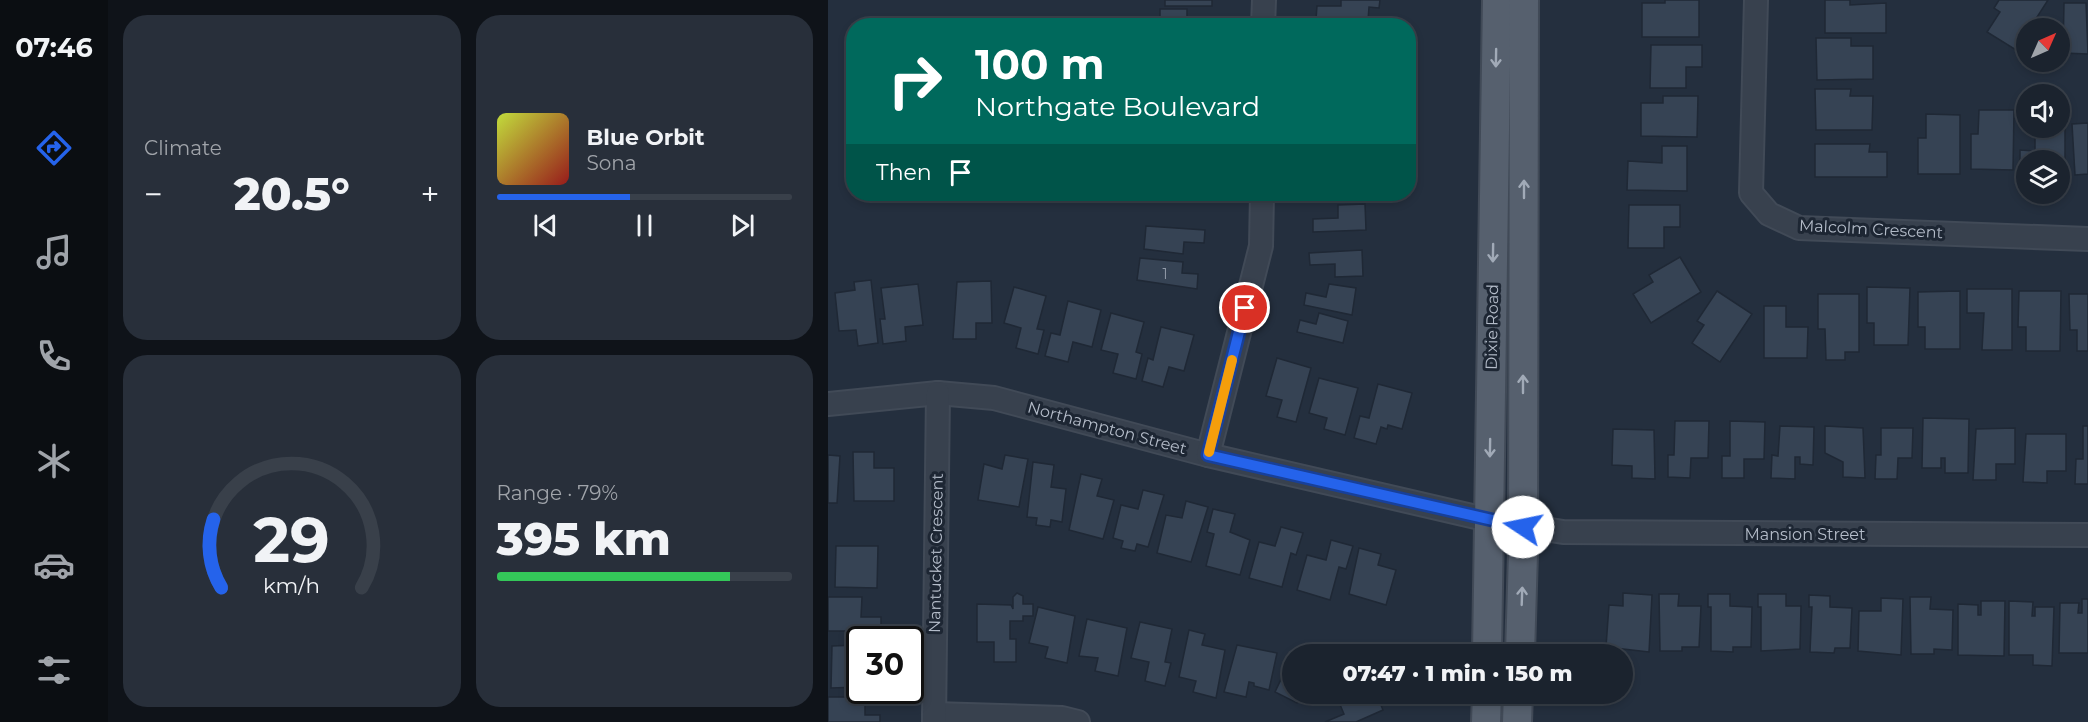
<!DOCTYPE html>
<html lang="en">
<head>
<meta charset="utf-8">
<style>
	:root { --surface:#1b232e; --page:#282f3a; --text:#f1f3f6; --muted:#a0a4aa; --line:#39404a; --accent:#2563eb }
	body { margin:0; font-family:Montserrat,sans-serif; background:var(--page); color:var(--text); height:100vh; display:flex; flex-direction:column; font-size:22px; white-space:nowrap }
	* { box-sizing:border-box; margin:0 }
	p { font-size:20px; color:var(--muted) }
	.icon { flex:none; width:33px; height:33px; fill:none; stroke:currentColor; stroke-width:2; stroke-linecap:round; stroke-linejoin:round }
	.map { position:relative; flex:1; overflow:hidden }
	.sheet { display:flex; flex-direction:column; gap:15px; padding:15px; background:#0f1319; width:720px }
	.sheet>* { flex:none }
	.banner { position:absolute; left:18px; top:18px; width:570px; height:183px; border-radius:24px; box-shadow:0 3px 9px #0003,0 0 0 2px var(--line); background:#00695c; color:#fff; overflow:hidden }
	.needle { width:39px; rotate:45deg }
	.controls { position:absolute; left:1188px; top:18px; display:grid; gap:12px }
	.controls a { display:grid; place-items:center; width:54px; height:54px; border-radius:50%; background:var(--surface); box-shadow:0 3px 9px #0003,0 0 0 2px var(--line); font-size:30px }
	.speed { position:absolute; left:18px; top:626px; display:flex; gap:12px; font-size:30px; font-weight:700; text-align:center }
	.speed>* { display:grid; place-content:center; width:78px; height:78px; border-radius:50%; background:var(--surface); box-shadow:0 3px 9px #0003,0 0 0 2px var(--line); line-height:1 }
	.speed .limit { border:3px solid #111; border-radius:9px; background:#fff; color:#111 }
	.pin { position:absolute; display:grid; place-items:center; width:51px; height:51px; color:#fff; margin:-26px; border:3px solid #fff; border-radius:50%; box-shadow:0 2px 6px #0007 }
	.me { position:absolute; width:66px; margin:-33px; rotate:281deg; stroke-linejoin:round; filter:drop-shadow(0 0 4px #0008) }
	.turn { display:flex; align-items:center; gap:21px; height:126px; padding:0 30px; font-size:27px }
	.turn .icon { width:78px; height:78px; stroke-width:2.5 }
	.turn b { display:block; font-size:42px; line-height:51px }
	.then { display:flex; align-items:center; height:57px; padding:0 30px; background:#0003; gap:12px; font-size:22px }
	.big { font-size:45px; font-weight:800; line-height:1.1 }
	.sheet .widget { flex:1; display:flex; flex-direction:column; justify-content:center; gap:9px; min-width:0; padding:0 21px; border-radius:24px; background:var(--page) }
	.sheet .dial { align-items:center; gap:0 }
	.dial svg { height:156px; overflow:visible; fill:none; stroke:var(--line); stroke-width:7; stroke-linecap:round; text-anchor:middle }
	.dial text { fill:var(--text); stroke:none }
	.song { display:flex; align-items:center; gap:18px }
	.cover { width:72px; height:72px; border-radius:9px; background:linear-gradient(135deg,hsl(70 70% 55%),hsl(0 70% 35%)) }
	.played { height:6px; border-radius:3px; background:linear-gradient(90deg,var(--accent) 45%,var(--line) 45%) }
	.keys { display:flex; justify-content:space-around; direction:ltr }
	.heat { display:flex; justify-content:space-between; align-items:center; font-size:33px; direction:ltr }
	.charge { height:9px; border-radius:4px; background:linear-gradient(90deg,#34c759 79%,var(--line) 0) }
	.sheet .tiles { flex:1; display:grid; gap:15px; grid-template-columns:repeat(2,1fr) }
	.trip { position:absolute; left:454px; top:644px; width:351px; height:60px; border-radius:30px; background:var(--surface); box-shadow:0 3px 9px #0003,0 0 0 2px var(--line); font-weight:800; line-height:60px; text-align:center }
	main { display:flex; flex:1; min-height:0 }
	.tabs { display:flex; flex-direction:column; width:108px; justify-content:space-around; align-items:center; background:#0b0e12; color:var(--muted) }
	.tabs .icon { width:42px; height:42px }
	.tabs .on { color:var(--accent) }
	.tabs b { font-size:27px; color:var(--text) }
	.map>svg:first-child { display:block }
</style>
</head>
<body>
<main>
<nav class="tabs">
<b>07:46</b>
<svg class="icon on" aria-label="directions" viewBox="0 0 24 24"><path d="M12 3l9 9-9 9-9-9zM9 14v-3h6M13 9l2 2-2 2"/></svg>
<svg class="icon" aria-label="music" viewBox="0 0 24 24"><path d="M9 18V5l10-2v13"/><circle cx="6" cy="18" r="3"/><circle cx="16" cy="16" r="3"/></svg>
<svg class="icon" aria-label="phone" viewBox="0 0 24 24"><path d="M5 4h4l2 5-3 2q2 4 5 5l2-3 5 2v4C11 20 4 13 5 4z"/></svg>
<svg class="icon" aria-label="climate" viewBox="0 0 24 24"><path d="M12 3v18M4 7l16 10M4 17L20 7"/></svg>
<svg class="icon" aria-label="car" viewBox="0 0 24 24"><path d="M5 17H2v-5l4-1 3-4h7l3 4 3 1v5h-3M9 17h6M6 11h13"/><circle cx="7" cy="17" r="2"/><circle cx="17" cy="17" r="2"/></svg>
<svg class="icon" aria-label="filters" viewBox="0 0 24 24"><path d="M4 7h16M4 17h16"/><circle cx="9" cy="7" r="2"/><circle cx="15" cy="17" r="2"/></svg>
</nav>
<section class="sheet">
<div class="tiles">
<div class="widget"><p>Climate</p>
<div class="heat"><a>−</a><b class="big">20.5°</b><a>+</a></div>
</div>
<div class="widget">
<div class="song"><i class="cover"></i><div><b>Blue Orbit</b><p>Sona</p></div></div>
<div class="played"></div>
<div class="keys"><svg class="icon" aria-label="previous" viewBox="0 0 24 24"><path d="M18 5L8 12l10 7zM5 5v14"/></svg><svg class="icon" aria-label="pause" viewBox="0 0 24 24"><path d="M8 5v14M16 5v14"/></svg><svg class="icon" aria-label="next" viewBox="0 0 24 24"><path d="M6 5l10 7-10 7zM19 5v14"/></svg></div>
</div>
<div class="widget dial"><svg viewBox="0 0 100 80">
<path d="M14 69A42 42 0 1 1 86 69"/>
<path d="M14 69A42 42 0 0 1 10 34" stroke="#2563eb"/>
<text x="50" y="56" font-size="32" font-weight="700">29</text>
<text x="50" y="72" font-size="11">km/h</text>
</svg></div>
<div class="widget"><p>Range · 79%</p><b class="big">395 km</b><div class="charge"></div></div>
</div>
</section>
<div class="map">
<svg width="1260" height="722" viewBox="0 0 1260 722">
	<rect width="100%" height="100%" fill="#242f3e"/>
	<g fill="#364354" stroke="#1f2835" stroke-width="1.5">
		<rect x="337" y="0" width="47" height="6"/>
		<path d="M513 0H552L551 8 541 7 540 20 488 19 489 6H513Z"/>
		<path d="M837 0H871V37H814V3H837Z"/>
		<path d="M997 0H1022V5L1058 3V33H997Z"/>
		<path d="M1171 0H1220L1202 28H1198V34L1188 50 1159 32 1172 12 1166 8Z"/>
		<path d="M1236 3H1258L1260 54 1235 53Z"/>
		<path d="M332 9H359V23H383V26H332Z"/>
		<path d="M988 38H1023V46H1045V79L989 80Z"/>
		<path d="M823 45H874V67H858V88H822Z"/>
		<path d="M987 89H1023L1022 96H1045L1044 130H988Z"/>
		<path d="M835 96H870L869 137 813 136V103H835Z"/>
		<path d="M1151 110H1186L1185 170 1143 169V134H1150Z"/>
		<path d="M1232 113H1237V175H1232V160H1198V175H1192V150L1207 151V128H1232Z"/>
		<path d="M1098 114 1132 115V174H1090V138H1098Z"/>
		<path d="M1260 123V174L1247 175 1244 124Z"/>
		<path d="M987 144H1042L1041 152H1059V177H987Z"/>
		<path d="M834 146H859V191L799 190 800 161 834 163Z"/>
		<path d="M537 204 538 230 485 232V219L510 218V205Z"/>
		<path d="M801 205H852V227H836V248H800Z"/>
		<path d="M318 226 377 230 376 243 356 242 355 254 316 249Z"/>
		<path d="M534 250 535 276 507 277V264L482 265 481 253Z"/>
		<path d="M852 257 873 292 823 323 805 294 825 282 821 275Z"/>
		<path d="M312 258 355 262 354 273 370 274 369 289 309 280Z"/>
		<path d="M43 280 50 343 30 346 28 330 11 331 7 293 27 290 26 282Z"/>
		<path d="M163 281 164 323H148V339H125L129 282Z"/>
		<path d="M90 284 95 325 77 327 78 341 55 344 52 319H57L53 288Z"/>
		<path d="M501 284 528 288 524 315 476 305 478 293 498 297Z"/>
		<path d="M186 287 218 296 209 329 216 330 210 354 188 348 193 328 176 323Z"/>
		<path d="M1039 287 1082 288 1080 345H1046V323H1039Z"/>
		<path d="M1139 289H1184V350H1154L1156 313H1139Z"/>
		<path d="M889 291 924 314 892 362 864 343 876 325 869 321Z"/>
		<path d="M1132 291V349H1097V327H1090V292Z"/>
		<path d="M1191 291H1233L1232 351H1198V327H1190Z"/>
		<path d="M990 294H1031V352H1017V360H998L997 329H990Z"/>
		<path d="M1241 294H1260V351H1249V330H1242Z"/>
		<path d="M240 301 273 310 264 347 245 342 240 362 217 356 223 333 232 335Z"/>
		<path d="M936 306H958V327H980L979 358H936Z"/>
		<path d="M283 313 316 322 308 352 314 354 308 379 285 373 290 354 273 350Z"/>
		<path d="M491 313 520 321 515 343 469 332 472 320 488 324Z"/>
		<path d="M333 327 366 335 356 371 341 367 335 387 314 381 320 358 325 360Z"/>
		<path d="M449 358 483 368 468 422 449 417 454 400 438 396Z"/>
		<path d="M491 378 530 388 517 435 496 429 499 418 481 413Z"/>
		<path d="M550 384 584 393 574 429 560 425 559 429 553 427 548 444 526 438 532 416 541 418Z"/>
		<path d="M1095 418 1141 419 1140 473H1117V458H1113V468H1094Z"/>
		<path d="M847 421H881L880 458H863L862 478 840 477V455H846Z"/>
		<path d="M902 421 937 422 936 459H916V478H894V456H902Z"/>
		<path d="M952 426 986 427 985 465 972 464V457H967V479L943 478 944 455 950 456Z"/>
		<path d="M997 426 1035 428 1037 478 1015 477V462L997 453Z"/>
		<path d="M1255 426H1260V484H1247L1248 459H1255Z"/>
		<path d="M1053 428H1085L1084 458H1070L1069 479H1047L1048 455H1053Z"/>
		<path d="M1187 428V464H1168V480H1145L1148 429Z"/>
		<path d="M785 429 826 430 827 479 804 478V466L784 465Z"/>
		<path d="M1198 434H1238V471H1219V483L1195 482Z"/>
		<path d="M25 452H46V468H66V501H26Z"/>
		<path d="M0 455 12 456 9 503H0Z"/>
		<path d="M177 455 200 459 191 507 150 500 156 464 174 469Z"/>
		<path d="M205 462 226 465 223 487 238 489 234 522 223 520 222 527 208 525 209 518 199 517Z"/>
		<path d="M253 474 274 479 269 496 286 500 275 539 241 530Z"/>
		<path d="M315 490 336 495 320 547 309 544 307 551 293 548 295 541 285 538 293 505 310 509Z"/>
		<path d="M358 501 380 507 363 562 329 553 338 515 354 518Z"/>
		<path d="M385 509 407 514 402 532 422 540 412 575 378 566 386 534 379 532Z"/>
		<path d="M453 527 475 533 468 555 463 553 454 587 421 578 431 542 447 546Z"/>
		<path d="M503 540 525 546 518 569 511 567 502 600 469 590 479 555 498 560Z"/>
		<path d="M8 546H50L49 588 7 587Z"/>
		<path d="M531 548 553 554 550 565 568 570 558 605 521 594Z"/>
		<path d="M189 593 195 596V604H205V616H195V621H182V639H188V662H166V642H149V604L183 605 185 609V597Z"/>
		<path d="M795 593 824 595 821 652 778 647 781 605 795 606Z"/>
		<path d="M831 594H851L850 606H873L871 647H854V651H832Z"/>
		<path d="M880 594H902V606L924 607 923 647H905V652L883 651V607H880Z"/>
		<path d="M930 594H958V606H973L972 649 933 651V607H930Z"/>
		<path d="M981 595 1002 596V607L1024 608 1022 648H1007L1006 653 982 652 984 607H981Z"/>
		<path d="M0 597H34L33 617H53V639H29V631H0Z"/>
		<path d="M1082 597H1103L1102 609 1125 610 1124 650 1106 649V654H1083Z"/>
		<path d="M1053 598 1075 599 1073 655 1030 651 1031 611H1053Z"/>
		<path d="M1254 599H1260V653H1231L1232 603H1251L1250 613H1254Z"/>
		<path d="M1153 601H1177L1176 656 1130 655V604L1150 605V615H1153Z"/>
		<path d="M1181 601 1205 602 1204 616H1207V607H1226L1224 666 1205 665V655H1181Z"/>
		<path d="M210 607 247 616 239 663 217 658 220 647 201 643Z"/>
		<path d="M259 619 299 628 290 676 267 671 270 658 251 656Z"/>
		<path d="M312 622 344 629 337 662 343 663 337 686 317 681 321 662 303 658Z"/>
		<path d="M361 630 377 634 374 645 397 650 388 698 365 692 368 681 351 677Z"/>
		<path d="M29 645H32V687L3 688 4 646Z"/>
		<path d="M409 645 449 653 441 690 426 686V683L421 682 418 697 396 692Z"/>
		<path d="M465 665V693H474L469 703 447 692 457 671 461 673Z"/>
		<path d="M511 693H548L555 710 528 722H497L516 714 508 695Z"/>
		<path d="M0 697H37V715H52V722H0Z"/>
	</g>
	<g fill="none" stroke-linecap="round" stroke-linejoin="round">
		<defs>
			<g id="minor">
				<path d="M928 0 923 193 941 214 971 228 1260 239"/>
				<path d="M435 26 436 0"/>
				<path d="M0 404 110 393 166 398 380 455 661 520 735 532 1260 535"/>
				<path d="M380 455 433 246 434 194"/>
				<path d="M106 714 234 718 250 722"/>
				<path d="M106 722 110 393"/>
			</g>
			<g id="major">
				<path d="M659 654 669 0"/>
				<path d="M692 654 695 553 696 0"/>
				<path d="M658 722 659 693"/>
				<path d="M689 722 690 693"/>
			</g>
		</defs>
		<use href="#minor" stroke="#414a57" stroke-width="26"/>
		<use href="#major" stroke="#414a57" stroke-width="32"/>
		<use href="#minor" stroke="#38414e" stroke-width="22"/>
		<use href="#major" stroke="#56606e" stroke-width="28"/>
	</g>
	<defs><path id="oneway-shaft" d="M-6 0H5M1.5-3L5.5 0L1.5 3" fill="none" stroke-width="1.6" stroke-linecap="round" stroke-linejoin="round" transform="scale(1.5)"/></defs>
	<g stroke="#a1aab7">
		<use href="#oneway-shaft" transform="translate(668 58) rotate(91)"/>
		<use href="#oneway-shaft" transform="translate(696 189) rotate(-90)"/>
		<use href="#oneway-shaft" transform="translate(665 253) rotate(91)"/>
		<use href="#oneway-shaft" transform="translate(695 384) rotate(-90)"/>
		<use href="#oneway-shaft" transform="translate(662 448) rotate(91)"/>
		<use href="#oneway-shaft" transform="translate(694 596) rotate(-88)"/>
	</g>
	<g fill="none" stroke-linecap="round" stroke-linejoin="round">
		<defs>
			<path id="route" d="M417 308 380 455 695 527"/>
		</defs>
		<use href="#route" stroke="#184099" stroke-width="15"/>
		<use href="#route" stroke="#2563eb" stroke-width="10"/>
		<path stroke="#f59e0b" stroke-width="10" d="M381 452 404 360"/>
	</g>
	<g text-anchor="middle" dominant-baseline="central" stroke-width="6" stroke-linejoin="round" paint-order="stroke">
		<g font-size="14" fill="#929caa">
			<text x="337" y="274">1</text>
		</g>
		<g font-size="16" fill="#b4bcc9" stroke="#1d2633">
			<text transform="translate(1043 229) rotate(3)">Malcolm Crescent</text>
			<text transform="translate(664 327) rotate(-89)">Dixie Road</text>
			<text transform="translate(279 428) rotate(15)">Northampton Street</text>
			<text x="977" y="534">Mansion Street</text>
			<text transform="translate(108 553) rotate(-89)">Nantucket Crescent</text>
		</g>
	</g>
</svg>
<div class="controls">
<a><svg class="needle" viewBox="-14 -14 28 28"><path d="M0-13l5 13h-10z" fill="#e53935"/><path d="M0 13l5-13h-10z" fill="#a0a4aa"/></svg></a>
<a><svg class="icon" aria-label="sound" viewBox="0 0 24 24"><path d="M4 9h4l5-4v14l-5-4H4zM17 9q2 3 0 6"/></svg></a>
<a><svg class="icon" aria-label="layers" viewBox="0 0 24 24"><path d="M12 4l9 5-9 5-9-5zM3 14l9 5 9-5"/></svg></a>
</div>
<div class="speed"><div class="limit">30</div></div>
<div class="pin" style="left:417px;top:308px;background:#d93025"><svg class="icon" aria-label="arrive" viewBox="0 0 24 24"><path d="M6 21V4h12l-3 4 3 4H6"/></svg></div>
<svg class="me" style="left:695px;top:527px" viewBox="-20 -20 40 40"><circle r="19" fill="#fff"/><path d="M0-13L10 11 0 6-10 11z" fill="#2563eb"/></svg>
<div class="trip">07:47 · 1 min · 150 m</div>
<div class="banner">
<div class="turn"><svg class="icon" aria-label="right" viewBox="0 0 24 24"><path d="M7 20v-9h11M14 6l5 5-5 5"/></svg><div><b>100 m</b>Northgate Boulevard</div></div>
<div class="then">Then<svg class="icon" aria-label="arrive" viewBox="0 0 24 24"><path d="M6 21V4h12l-3 4 3 4H6"/></svg></div>
</div>
</div>
</main>
</body>
</html>
